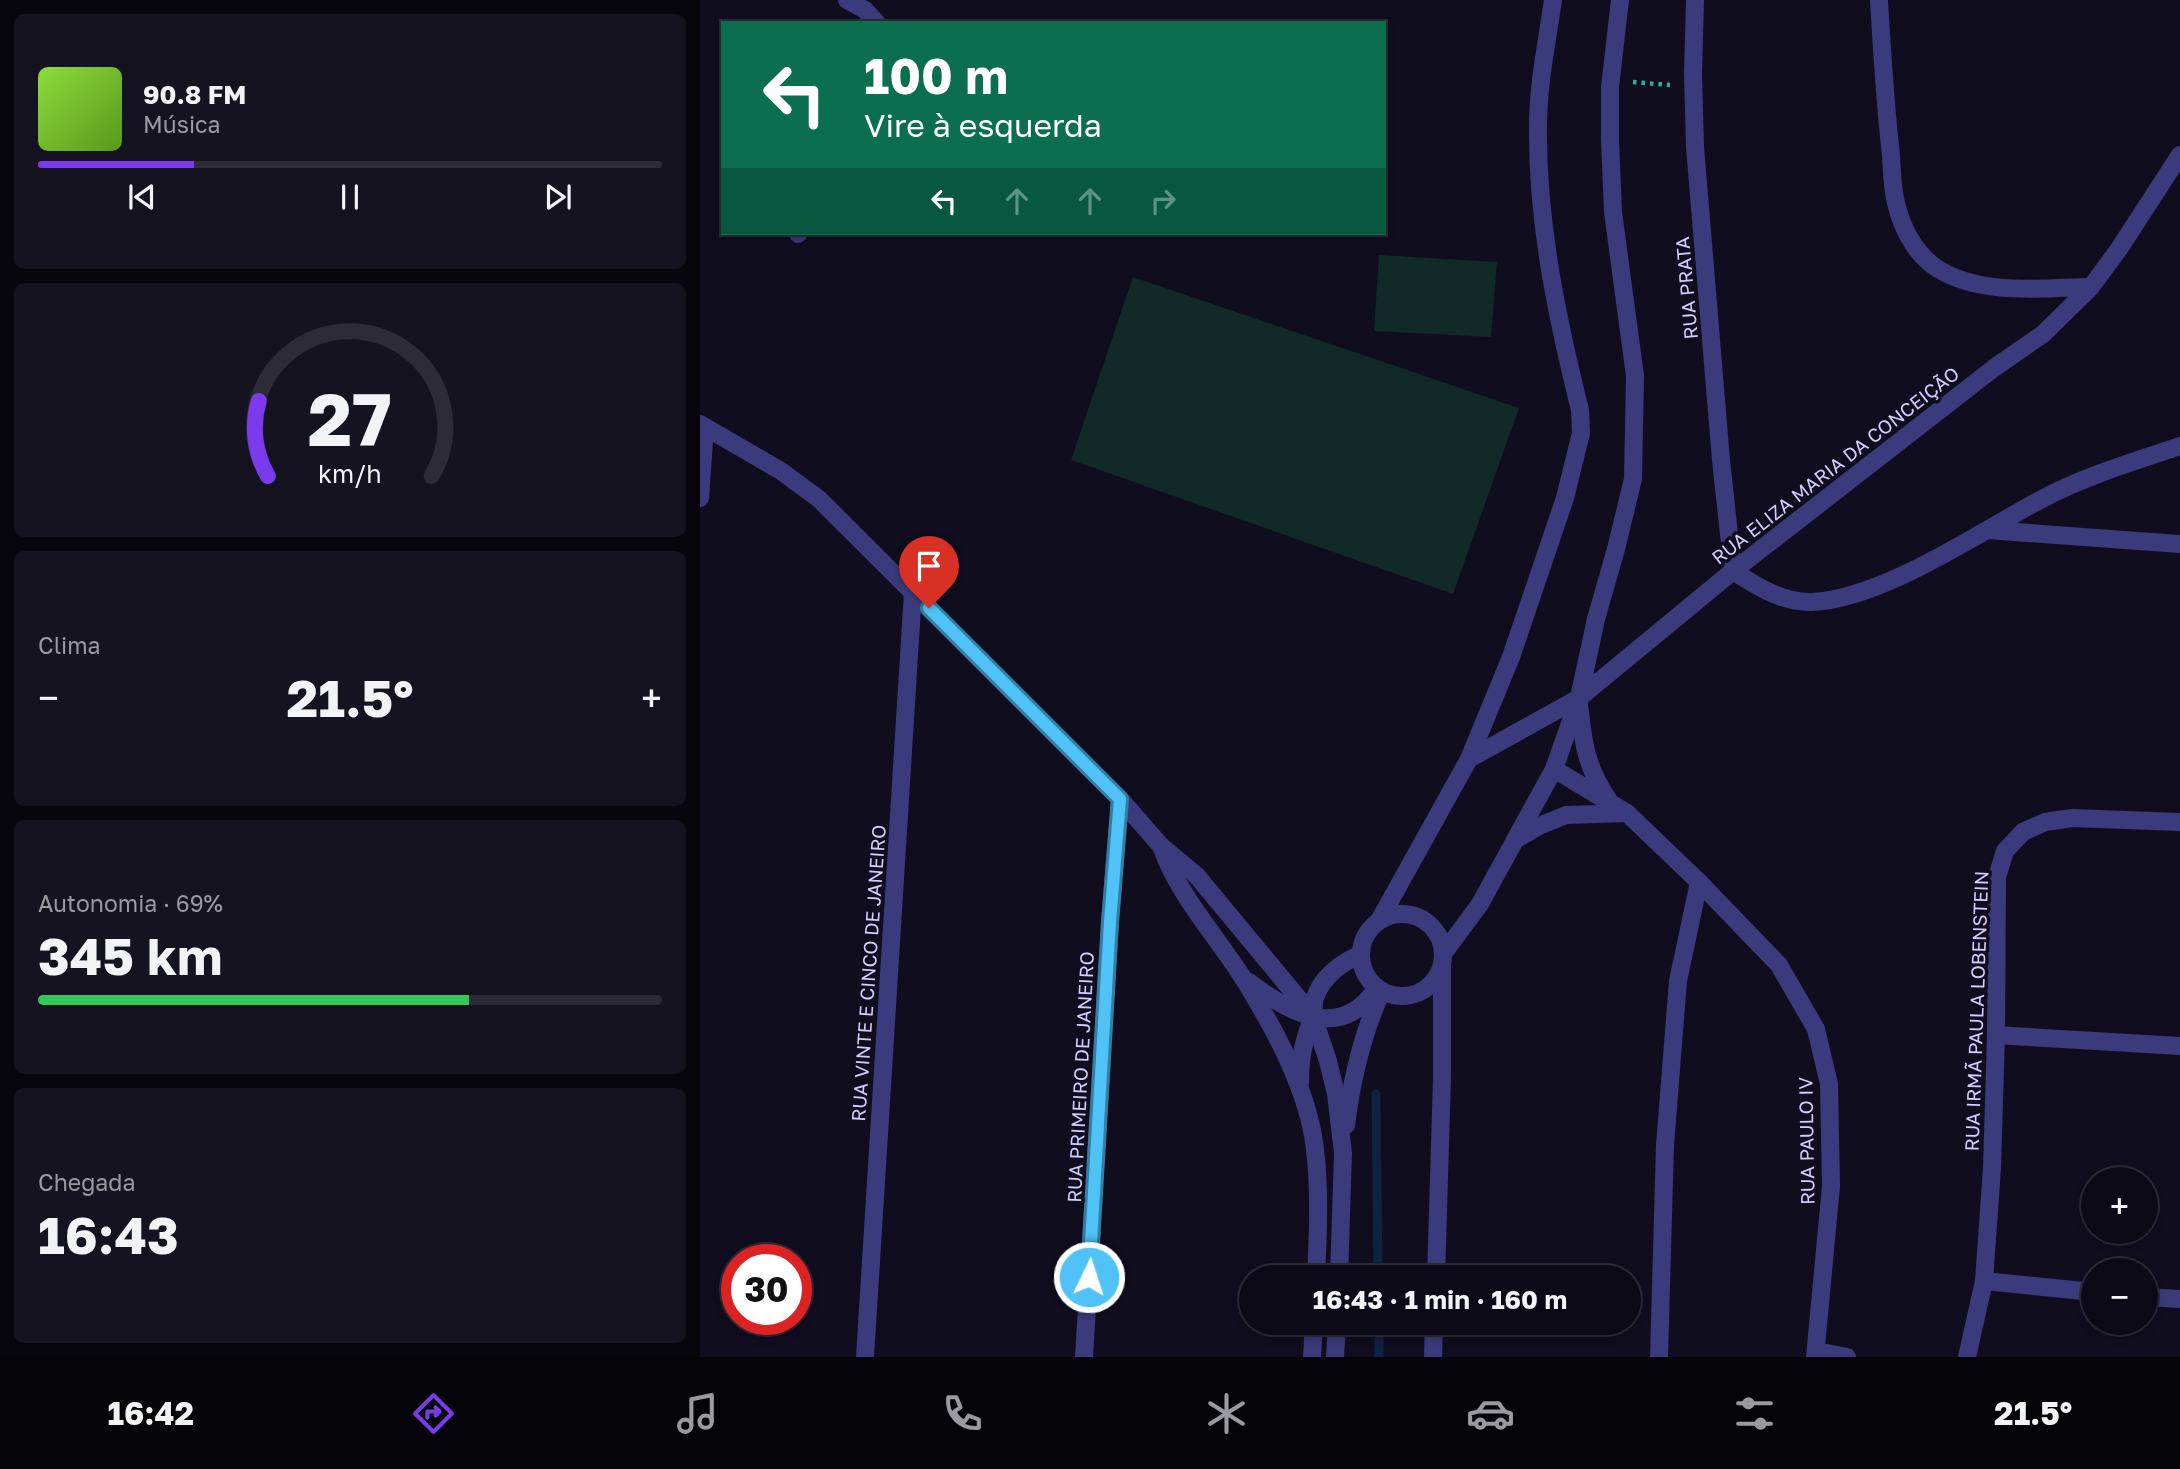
<!DOCTYPE html>
<html lang="pt">
<head>
<meta charset="utf-8">
<style>
	:root { --surface:#0c0a17; --page:#151320; --text:#f1f3f6; --muted:#9a9aa1; --line:#2c2b36; --accent:#7c3aed }
	body { margin:0; font-family:"Golos Text",sans-serif; background:var(--page); color:var(--text); height:100vh; display:flex; flex-direction:column; font-size:26px; white-space:nowrap }
	* { box-sizing:border-box; margin:0 }
	p { font-size:23px; color:var(--muted) }
	.icon { flex:none; width:38px; height:38px; fill:none; stroke:currentColor; stroke-width:2; stroke-linecap:round; stroke-linejoin:round }
	.map { position:relative; flex:1; overflow:hidden }
	.panel { display:flex; flex-direction:column; gap:14px; padding:14px; background:#07060d; width:700px }
	.panel>* { flex:none }
	.hud { position:absolute; left:21px; top:21px; width:665px; height:214px; border-radius:0px; box-shadow:0 4px 10px #0003,0 0 0 2px var(--line); background:#0b6e4f; color:#fff; overflow:hidden }
	.buttons { position:absolute; left:1381px; top:1167px; display:grid; gap:14px }
	.buttons a { display:grid; place-items:center; width:77px; height:77px; border-radius:50%; background:var(--surface); box-shadow:0 4px 10px #0003,0 0 0 2px var(--line); font-size:35px }
	.speed { position:absolute; left:21px; top:1244px; display:flex; gap:14px; font-size:35px; font-weight:700; text-align:center }
	.speed>* { display:grid; place-content:center; width:91px; height:91px; border-radius:50%; background:var(--surface); box-shadow:0 4px 10px #0003,0 0 0 2px var(--line); line-height:1 }
	.speed .limit { border:10px solid #d22; background:#fff; color:#111 }
	.pin { position:absolute; display:grid; place-items:center; width:60px; height:60px; color:#fff; margin:-72px -30px; border-radius:50% 50% 50% 0; rotate:-45deg; box-shadow:0 0 7px #0007 }
	.pin .icon { rotate:45deg }
	.me { position:absolute; width:77px; margin:-38px; rotate:4deg; stroke-linejoin:round; filter:drop-shadow(0 0 5px #0008) }
	.turn { display:flex; align-items:center; gap:24px; height:147px; padding:0 28px; font-size:32px }
	.turn .icon { width:91px; height:91px; stroke-width:2.5 }
	.turn b { display:block; font-size:49px; line-height:60px }
	.lanes { display:flex; align-items:center; height:66px; padding:0 28px; background:#0003; justify-content:center; gap:35px; direction:ltr }
	.lanes .off { opacity:.35 }
	.big { font-size:52px; font-weight:700; line-height:1.1 }
	.panel .card { flex:1; display:flex; flex-direction:column; justify-content:center; gap:10px; min-width:0; padding:0 24px; border-radius:10px; background:var(--page) }
	.panel .dial { align-items:center; gap:0 }
	.dial svg { height:182px; overflow:visible; fill:none; stroke:var(--line); stroke-width:7; stroke-linecap:round; text-anchor:middle }
	.dial text { fill:var(--text); stroke:none }
	.song { display:flex; align-items:center; gap:21px }
	.cover { width:84px; height:84px; border-radius:10px; background:linear-gradient(135deg,hsl(90 70% 55%),hsl(90 70% 35%)) }
	.played { height:7px; border-radius:4px; background:linear-gradient(90deg,var(--accent) 25%,var(--line) 25%) }
	.keys { display:flex; justify-content:space-around; direction:ltr }
	.heat { display:flex; justify-content:space-between; align-items:center; font-size:38px; direction:ltr }
	.charge { height:10px; border-radius:5px; background:linear-gradient(90deg,#34c759 69%,var(--line) 0) }
	.trip { position:absolute; left:539px; top:1265px; width:402px; height:70px; border-radius:35px; background:var(--surface); box-shadow:0 4px 10px #0003,0 0 0 2px var(--line); font-weight:700; line-height:70px; text-align:center }
	.tab-bar { display:flex; height:112px; justify-content:space-around; align-items:center; background:#050409; color:var(--muted) }
	.tab-bar .icon { width:49px; height:49px }
	.tab-bar .current { color:var(--accent) }
	.tab-bar b { font-size:32px; color:var(--text) }
	main { display:flex; flex:1; min-height:0 }
	.map>svg:first-child { display:block }
</style>
</head>
<body>
<main>
<section class="panel">
<div class="card">
<div class="song"><i class="cover"></i><div><b>90.8 FM</b><p>Música</p></div></div>
<div class="played"></div>
<div class="keys"><svg class="icon" aria-label="previous" viewBox="0 0 24 24"><path d="M18 5L8 12l10 7zM5 5v14"/></svg><svg class="icon" aria-label="pause" viewBox="0 0 24 24"><path d="M8 5v14M16 5v14"/></svg><svg class="icon" aria-label="next" viewBox="0 0 24 24"><path d="M6 5l10 7-10 7zM19 5v14"/></svg></div>
</div>
<div class="card dial"><svg viewBox="0 0 100 80">
<path d="M14 69A42 42 0 1 1 86 69"/>
<path d="M14 69A42 42 0 0 1 10 36" stroke="#7c3aed"/>
<text x="50" y="56" font-size="32" font-weight="700">27</text>
<text x="50" y="72" font-size="11">km/h</text>
</svg></div>
<div class="card"><p>Clima</p>
<div class="heat"><a>−</a><b class="big">21.5°</b><a>+</a></div>
</div>
<div class="card"><p>Autonomia · 69%</p><b class="big">345 km</b><div class="charge"></div></div>
<div class="card"><p>Chegada</p><b class="big">16:43</b></div>
</section>
<div class="map">
<svg width="1480" height="1357" viewBox="0 0 1480 1357">
	<rect width="100%" height="100%" fill="#100d1f"/>
	<g fill="#112927">
		<path d="M679 255 797 262 791 337 674 331Z"/>
		<path d="M433 277 819 408 753 594 371 460Z"/>
	</g>
	<g fill="none" stroke-linecap="round" stroke-linejoin="round">
		<g stroke="#0e2342" stroke-width="9">
			<path d="M676 1094 678 1278"/>
			<path d="M679 1323V1357"/>
		</g>
		<path stroke="#32aca1" stroke-width="4.5" stroke-dasharray="3.5 5" stroke-linecap="butt" d="M933 82 970 85"/>
		<g stroke="#3b3a7c" stroke-width="18">
			<path d="M147 0 165 10 177 23"/>
			<path d="M995 0 993 74 995 147 1021 460 1033 571"/>
			<path d="M1179 0C1182 52 1185 104 1191 155 1192 171 1192 188 1196 203 1202 229 1216 255 1238 269 1282 296 1343 288 1391 287"/>
			<path d="M98 234 99 233"/>
			<path d="M0 424 81 471 119 499 420 799 461 846 497 876 613 1016 628 1061 636 1094 643 1153 639 1278"/>
			<path d="M0 498 5 427"/>
			<path d="M1288 530 1480 544"/>
			<path d="M1033 571C1057 586 1082 603 1112 602 1182 599 1278 533 1340 500 1385 476 1432 462 1480 446"/>
			<path d="M879 704C883 742 886 767 908 799"/>
			<path d="M769 759 879 698 1033 571 1294 368 1343 334 1391 287 1419 249 1480 155"/>
			<path d="M854 769 927 813 999 882 1079 965 1116 1029 1129 1084 1131 1186 1115 1357"/>
			<path d="M815 840 839 826 866 815 927 813"/>
			<path d="M461 846C478 895 515 934 543 978 574 1028 608 1089 615 1149 620 1192 618 1235 616 1278"/>
			<circle cx="702" cy="955" r="41"/>
			<path d="M680 919 769 759 811 657 865 498 881 433 880 410C857 318 837 222 838 127 838 84 847 42 853 0"/>
			<path d="M743 954 780 904 854 769 879 698 896 619 916 549 933 479 935 376 913 212 910 140V87L920 0"/>
			<path d="M549 982C588 1012 640 1042 675 990"/>
			<path d="M1296 1035 1480 1046"/>
			<path d="M600 1083C600 1057 603 1043 612 1019 614 1013 613 1005 615 998 622 976 641 963 661 954"/>
			<path d="M646 1125C652 1078 662 1034 682 991"/>
			<path d="M736 1278 742 1078V966"/>
			<path d="M1284 1281 1393 1292"/>
			<path d="M1446 1297 1480 1299"/>
			<path d="M1116 1351 1147 1357"/>
			<path d="M165 1357 213 592"/>
			<path d="M384 1357 410 922 420 799"/>
			<path d="M612 1357 614 1323"/>
			<path d="M635 1357 637 1323"/>
			<path d="M733 1357 734 1323"/>
			<path d="M959 1357 965 1145 978 981 999 882"/>
			<path d="M1267 1357 1284 1281 1292 1168 1296 1035 1297 877 1305 851 1323 832 1345 822 1372 818 1480 822"/>
		</g>
	</g>
	<g fill="none" stroke-linecap="round" stroke-linejoin="round">
		<defs>
			<path id="route" d="M229 608 420 799 410 922 389 1277"/>
		</defs>
		<use href="#route" stroke="#337fa1" stroke-width="18"/>
		<use href="#route" stroke="#4fc3f7" stroke-width="12"/>
	</g>
	<g text-anchor="middle" dominant-baseline="central" stroke-width="7" stroke-linejoin="round" paint-order="stroke">
		<g font-size="19" fill="#d2cdfd" stroke="#100d1f">
			<text transform="translate(986 288) rotate(-95)">RUA PRATA</text>
			<text transform="translate(1135 465) rotate(-38)">RUA ELIZA MARIA DA CONCEIÇÃO</text>
			<text transform="translate(168 973) rotate(-86)">RUA VINTE E CINCO DE JANEIRO</text>
			<text transform="translate(1276 1011) rotate(-88)">RUA IRMÃ PAULA LOBENSTEIN</text>
			<text transform="translate(380 1077) rotate(-87)">RUA PRIMEIRO DE JANEIRO</text>
			<text transform="translate(1106 1141) rotate(-91)">RUA PAULO IV</text>
		</g>
	</g>
</svg>
<div class="buttons">
<a>+</a>
<a>−</a>
</div>
<div class="speed"><div class="limit">30</div></div>
<div class="pin" style="left:229px;top:608px;background:#d93025"><svg class="icon" aria-label="arrive" viewBox="0 0 24 24"><path d="M6 21V4h12l-3 4 3 4H6"/></svg></div>
<svg class="me" style="left:389px;top:1277px" viewBox="-20 -20 40 40"><circle r="17" fill="#4fc3f7" stroke="#fff" stroke-width="3"/><path d="M0-11L8 9 0 5-8 9z" fill="#fff"/></svg>
<div class="trip">16:43 · 1 min · 160 m</div>
<div class="hud">
<div class="turn"><svg class="icon" aria-label="left" viewBox="0 0 24 24"><path d="M17 20v-9H6M10 6l-5 5 5 5"/></svg><div><b>100 m</b>Vire à esquerda</div></div>
<div class="lanes"><svg class="icon" aria-label="left" viewBox="0 0 24 24"><path d="M17 20v-9H6M10 6l-5 5 5 5"/></svg><svg class="icon off" aria-label="ahead" viewBox="0 0 24 24"><path d="M12 20V5M6 11l6-6 6 6"/></svg><svg class="icon off" aria-label="ahead" viewBox="0 0 24 24"><path d="M12 20V5M6 11l6-6 6 6"/></svg><svg class="icon off" aria-label="right" viewBox="0 0 24 24"><path d="M7 20v-9h11M14 6l5 5-5 5"/></svg></div>
</div>
</div>
</main>
<nav class="tab-bar">
<b>16:42</b>
<svg class="icon current" aria-label="directions" viewBox="0 0 24 24"><path d="M12 3l9 9-9 9-9-9zM9 14v-3h6M13 9l2 2-2 2"/></svg>
<svg class="icon" aria-label="music" viewBox="0 0 24 24"><path d="M9 18V5l10-2v13"/><circle cx="6" cy="18" r="3"/><circle cx="16" cy="16" r="3"/></svg>
<svg class="icon" aria-label="phone" viewBox="0 0 24 24"><path d="M5 4h4l2 5-3 2q2 4 5 5l2-3 5 2v4C11 20 4 13 5 4z"/></svg>
<svg class="icon" aria-label="climate" viewBox="0 0 24 24"><path d="M12 3v18M4 7l16 10M4 17L20 7"/></svg>
<svg class="icon" aria-label="car" viewBox="0 0 24 24"><path d="M5 17H2v-5l4-1 3-4h7l3 4 3 1v5h-3M9 17h6M6 11h13"/><circle cx="7" cy="17" r="2"/><circle cx="17" cy="17" r="2"/></svg>
<svg class="icon" aria-label="filters" viewBox="0 0 24 24"><path d="M4 7h16M4 17h16"/><circle cx="9" cy="7" r="2"/><circle cx="15" cy="17" r="2"/></svg>
<b>21.5°</b>
</nav>
</body>
</html>
